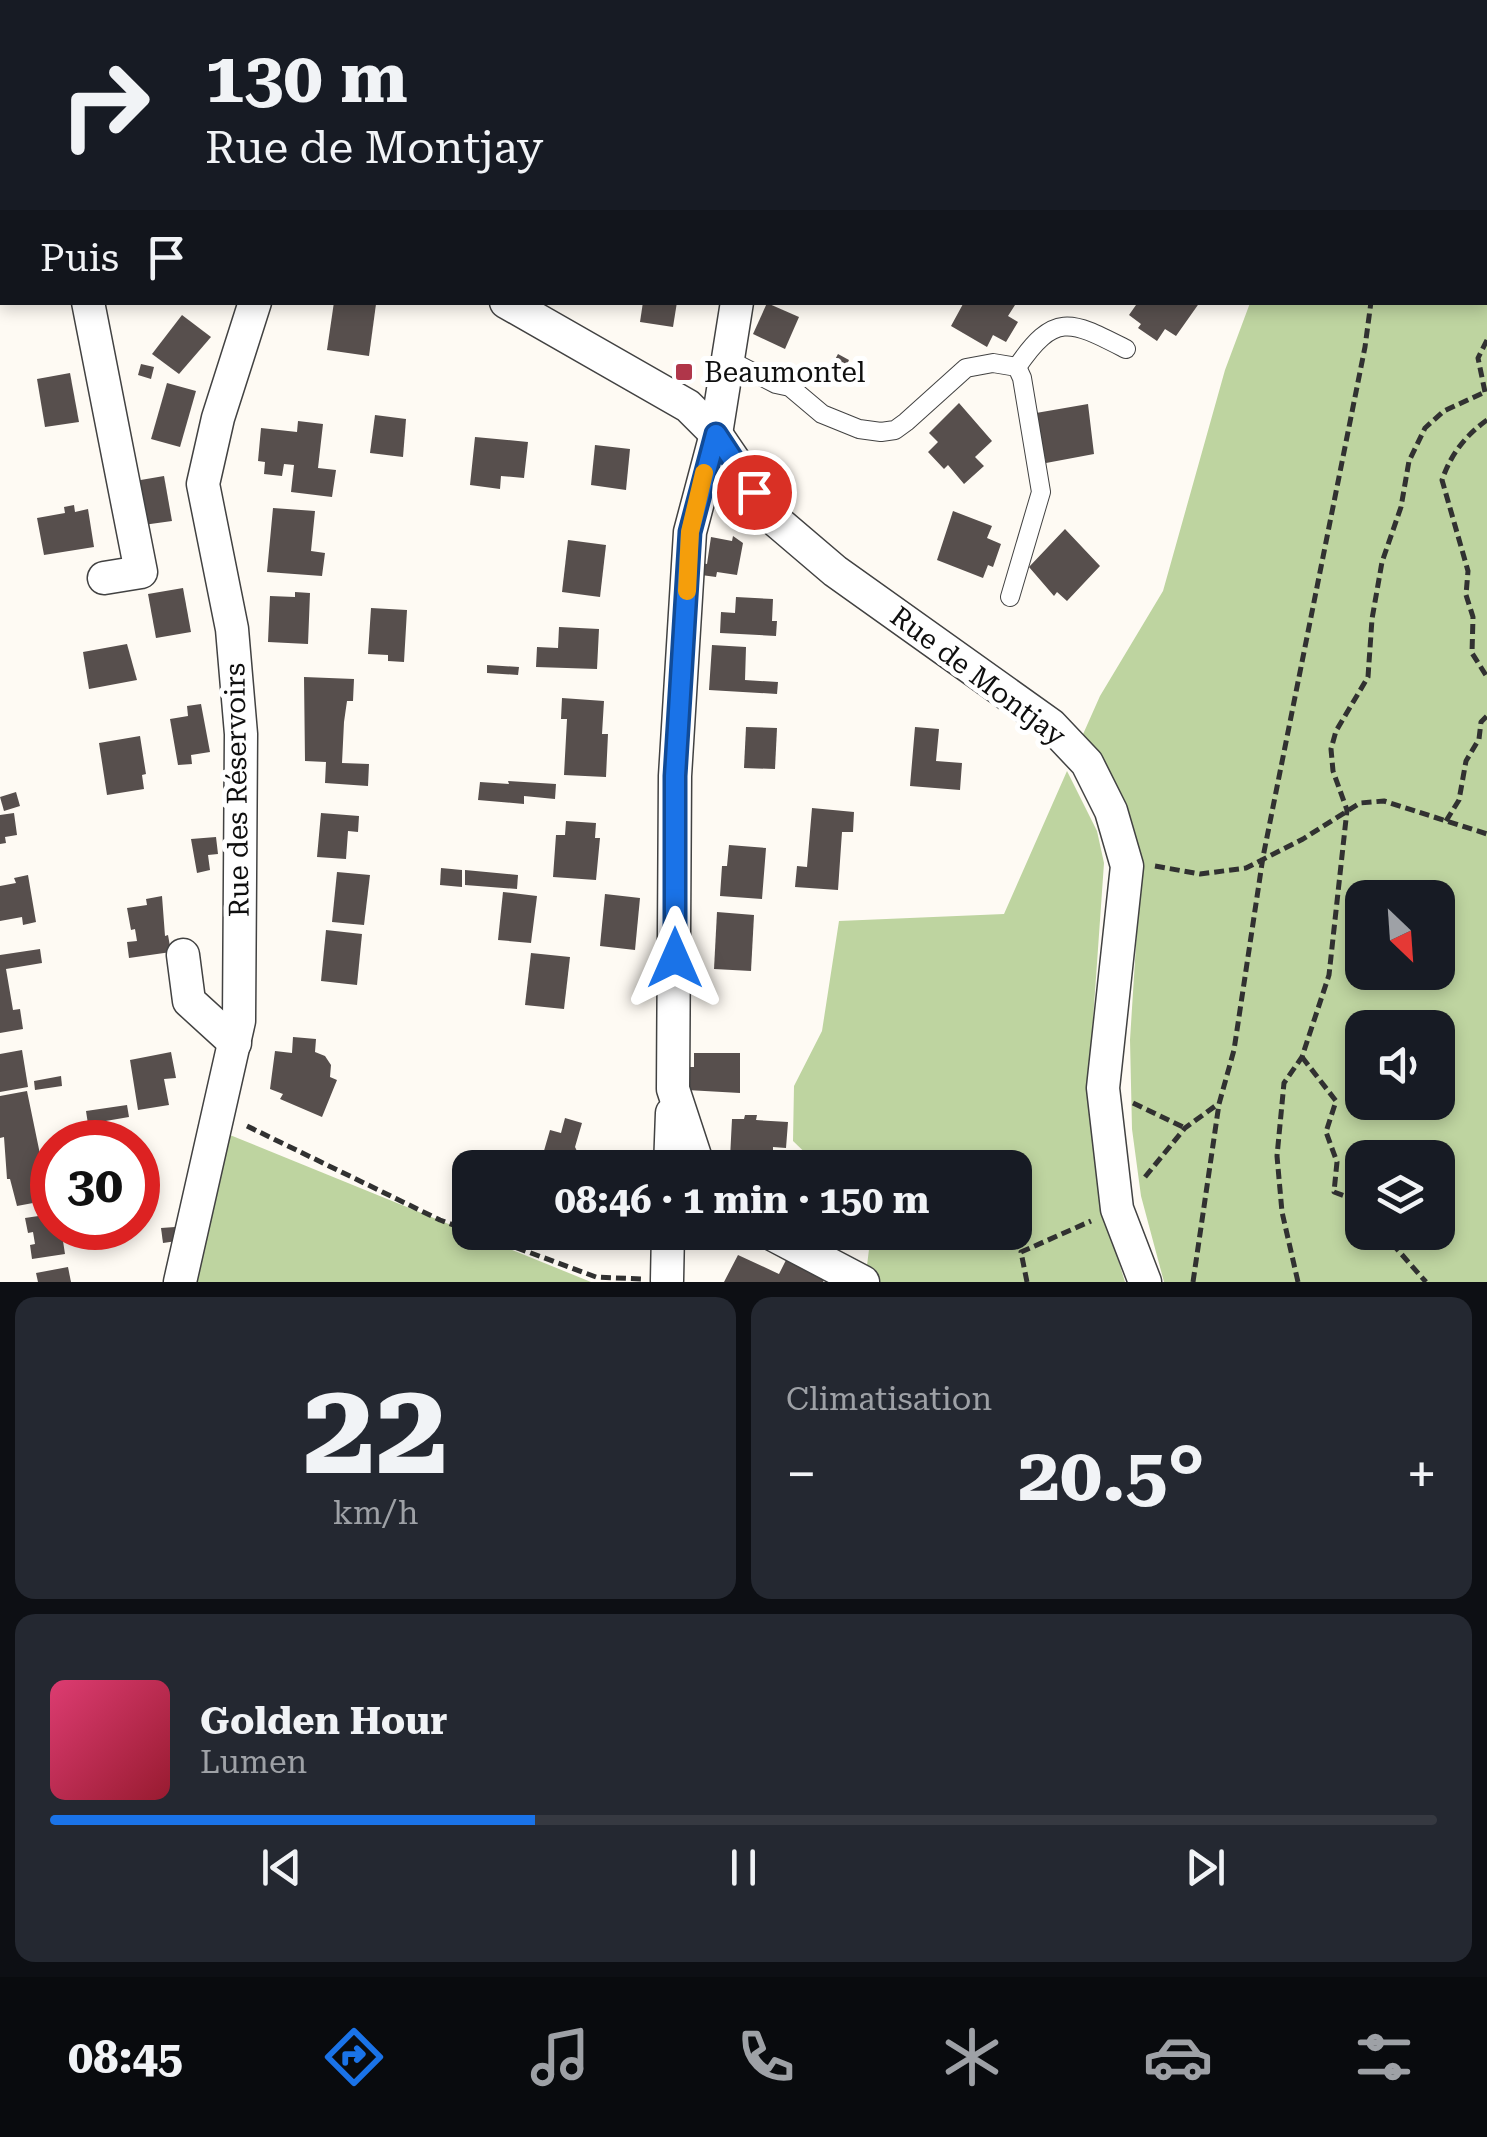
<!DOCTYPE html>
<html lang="fr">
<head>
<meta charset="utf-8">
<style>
	:root { --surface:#171b24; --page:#242831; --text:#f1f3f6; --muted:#9ea1a6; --line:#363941; --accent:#1a73e8 }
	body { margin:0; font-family:"Roboto Serif",serif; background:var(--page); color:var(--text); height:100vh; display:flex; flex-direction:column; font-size:38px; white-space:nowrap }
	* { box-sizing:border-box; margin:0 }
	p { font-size:32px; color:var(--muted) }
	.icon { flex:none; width:55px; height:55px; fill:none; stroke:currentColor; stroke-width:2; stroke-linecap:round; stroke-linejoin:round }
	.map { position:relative; height:1282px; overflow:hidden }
	.panel { display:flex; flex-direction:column; gap:15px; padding:15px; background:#0d0f14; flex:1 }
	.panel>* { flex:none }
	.guide { position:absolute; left:0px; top:0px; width:1488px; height:305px; box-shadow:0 5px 15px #0003; background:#171b24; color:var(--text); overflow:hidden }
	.needle { width:65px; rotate:155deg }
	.buttons { position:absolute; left:1345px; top:880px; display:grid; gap:20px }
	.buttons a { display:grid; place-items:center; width:110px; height:110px; border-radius:20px; background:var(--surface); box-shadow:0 5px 15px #0003; font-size:50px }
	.speed { position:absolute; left:30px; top:1120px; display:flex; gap:20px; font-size:50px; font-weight:700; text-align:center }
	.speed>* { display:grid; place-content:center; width:130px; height:130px; border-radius:50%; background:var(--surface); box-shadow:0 5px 15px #0003; line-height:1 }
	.speed .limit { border:15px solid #d22; background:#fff; color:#111 }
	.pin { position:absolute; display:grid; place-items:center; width:85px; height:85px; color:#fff; margin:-42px; border:5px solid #fff; border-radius:50%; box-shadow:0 2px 10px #0007 }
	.me { position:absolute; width:110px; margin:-55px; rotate:0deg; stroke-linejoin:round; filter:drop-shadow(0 0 8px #0008) }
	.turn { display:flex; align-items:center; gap:35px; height:210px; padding:0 40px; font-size:45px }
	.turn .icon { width:130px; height:130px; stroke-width:2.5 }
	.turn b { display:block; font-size:70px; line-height:85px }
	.then { display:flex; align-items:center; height:95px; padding:0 40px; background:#0003; gap:20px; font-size:38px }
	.big { font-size:75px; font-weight:700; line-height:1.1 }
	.panel .tile { flex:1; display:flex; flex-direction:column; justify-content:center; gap:15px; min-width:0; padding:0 35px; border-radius:20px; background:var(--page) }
	.panel .dial { align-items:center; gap:0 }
	.dial b { font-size:130px; line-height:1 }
	.song { display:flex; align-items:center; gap:30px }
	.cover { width:120px; height:120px; border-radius:15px; background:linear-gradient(135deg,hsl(340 70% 55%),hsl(350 70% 35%)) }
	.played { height:10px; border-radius:5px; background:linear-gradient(90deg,var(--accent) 35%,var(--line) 35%) }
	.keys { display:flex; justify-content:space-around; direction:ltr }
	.heat { display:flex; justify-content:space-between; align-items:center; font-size:55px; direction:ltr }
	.panel .tiles { flex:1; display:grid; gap:15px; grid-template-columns:1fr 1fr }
	.tile:last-child { grid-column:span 2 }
	.trip { position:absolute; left:452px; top:1150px; width:580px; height:100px; border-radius:20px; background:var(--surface); box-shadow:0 5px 15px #0003; font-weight:700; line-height:100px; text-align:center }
	.dock { display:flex; height:160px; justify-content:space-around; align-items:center; background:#090b0e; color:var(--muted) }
	.dock .icon { width:70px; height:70px }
	.dock .on { color:var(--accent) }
	.dock b { font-size:45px; color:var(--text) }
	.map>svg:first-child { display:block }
</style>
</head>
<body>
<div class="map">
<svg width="1487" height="1282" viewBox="0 0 1487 1282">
	<rect width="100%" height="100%" fill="#fefaf3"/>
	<g fill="#bed4a0" fill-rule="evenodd">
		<path d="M1216 0H1487V1282H1164L1141 1196 1132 1129 1130 1040 1138 913 1137 849 1080 741 1100 696 1163 591 1225 370 1250 303 1485 302V2ZM1362 898H1438V972H1362ZM1362 1028H1438V1102H1362ZM1362 1158H1438V1232H1362Z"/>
		<path d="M1067 771 1097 831 1104 863 1091 1049 1103 1210 1125 1282H865L871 1233 1015 1232V1168L820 1167 793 1141 794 1086 822 1031 839 921 1004 914Z"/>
		<path d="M225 1133 591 1282H191Z"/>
	</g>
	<g fill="#574f4d">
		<path d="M334 302 376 304 369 356 327 350Z"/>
		<path d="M643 302H677L673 327 640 322Z"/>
		<path d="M968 302 1015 305 1008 316 1018 322 1006 342 993 335 987 347 951 326 963 304Z"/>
		<path d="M1132 302H1200L1176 336 1165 329 1157 341 1138 328 1141 324 1129 315 1136 305Z"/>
		<path d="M767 303 799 317 785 349 753 334Z"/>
		<path d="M182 315 211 337 179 374 152 354Z"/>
		<path d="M838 354 849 360 842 375 830 369Z"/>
		<path d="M141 364 154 367 151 379 138 375Z"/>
		<path d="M70 373 79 422 45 427 37 379Z"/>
		<path d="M167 383 196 391 180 447 151 439Z"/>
		<path d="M959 403 992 441 975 457 984 466 964 484 948 465 944 469 928 452 938 442 929 433Z"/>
		<path d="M1088 404 1094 454 1046 463 1043 449 1039 451 1036 413Z"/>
		<path d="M375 415 406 419 403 457 370 453Z"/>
		<path d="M298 421 323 424 318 468 336 470 332 497 291 492 294 465 284 464 282 476 264 474 265 462 258 461 261 428 297 432Z"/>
		<path d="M475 437 528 442 524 478 501 476 500 489 470 485Z"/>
		<path d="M595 445 630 449 626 490 591 485Z"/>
		<path d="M164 476 172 521 136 526 129 482Z"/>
		<path d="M74 505 75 512 88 509 94 547 44 555 37 518 65 513 64 507Z"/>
		<path d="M273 508 315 511 311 551 325 553 322 576 267 572Z"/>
		<path d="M953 511 992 526 987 538 1001 544 993 567 988 565 983 578 937 560Z"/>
		<path d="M1065 529 1100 566 1067 601 1057 592 1054 596 1029 567Z"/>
		<path d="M733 536 743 543 737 575 717 572 716 577 694 574 696 562 707 564 711 537 732 541Z"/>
		<path d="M568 540 606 545 600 597 562 592Z"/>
		<path d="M183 588 191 632 156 638 148 594Z"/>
		<path d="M295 592 310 593 308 644 268 642 270 596 295 597Z"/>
		<path d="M736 597 773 599 772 621H777L776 636 720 633 721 612 735 613Z"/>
		<path d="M371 608 407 610 404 662 388 661V655L368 654Z"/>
		<path d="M559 627 599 629 597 669 536 667 537 647 558 648Z"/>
		<path d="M127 644 137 680 89 689 83 652Z"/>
		<path d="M712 645 746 647 745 680 778 682 777 694 709 690Z"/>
		<path d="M487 665 519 667 518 675 487 673Z"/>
		<path d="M304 677 354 679 353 701H347L344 722 342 763 369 764 368 786 325 783 326 762 305 761Z"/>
		<path d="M562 698 604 701 602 734H608L606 777 564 775 567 719H561Z"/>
		<path d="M201 704 210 752 191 755 192 764 178 765 170 719 188 716 187 706Z"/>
		<path d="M746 727 777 728 775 769 744 768Z"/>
		<path d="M915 727 939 729 936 761 962 763 960 790 910 786Z"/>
		<path d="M140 736 146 774 142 775 144 789 107 795 99 743Z"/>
		<path d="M508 781 556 784 555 799 524 796V804L478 800 480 782 509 784Z"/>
		<path d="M16 792 20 806 4 811 0 797Z"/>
		<path d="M812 808 854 812 853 832H842L838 890 795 887 797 866 807 867Z"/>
		<path d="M14 813 17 835 5 837 6 843 0 844V815Z"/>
		<path d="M321 813 359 816 358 832 348 831 346 859 317 857Z"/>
		<path d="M566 821 596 823 595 838H600L596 880 553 877 556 835H565Z"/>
		<path d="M216 837 218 854 208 855 210 870 197 873 191 839Z"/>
		<path d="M729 845 766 848 762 899 720 896 722 866H727Z"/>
		<path d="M441 868 462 870V887L440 885Z"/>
		<path d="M465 870 518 875 517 889 465 885Z"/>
		<path d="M337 872 370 875 364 925 332 922Z"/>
		<path d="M28 875 36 922 23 925 22 917 0 921V886L16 883 14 878Z"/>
		<path d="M503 892 537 896 531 943 498 940Z"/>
		<path d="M605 894 640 898 635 950 600 946Z"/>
		<path d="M162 896 165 936 168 935 171 952 129 958 127 942 137 941 135 929 131 930 127 908 147 905 146 899Z"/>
		<path d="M717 912 754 915 751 971 714 969Z"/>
		<path d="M326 930 362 934 357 985 321 981Z"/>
		<path d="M40 949 42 963 6 969 13 1010 20 1009 23 1029 0 1033V955Z"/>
		<path d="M531 953 570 957 564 1009 525 1005Z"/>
		<path d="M293 1037 316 1039 315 1052 325 1056 331 1065 330 1077 337 1080 322 1117 280 1099 283 1094 270 1089 275 1051 292 1053Z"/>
		<path d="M22 1050 28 1087 0 1092V1054Z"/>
		<path d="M171 1052 176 1078 164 1079 169 1105 138 1110 130 1060Z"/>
		<path d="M694 1053H740V1093L687 1090V1067H694Z"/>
		<path d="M61 1076 62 1086 35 1090 34 1081Z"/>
		<path d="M27 1091 41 1159 48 1158 52 1172V1201L38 1203V1199L32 1200 33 1203 17 1206 10 1179H7L4 1137 0 1138V1096Z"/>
		<path d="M127 1105 129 1117 88 1124 86 1111Z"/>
		<path d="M745 1115H757L756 1120 788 1122 786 1148 773 1147V1161L730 1158 732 1119H744Z"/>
		<path d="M565 1118 582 1123 575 1147 578 1153 575 1162 571 1167 539 1168 550 1130 561 1133Z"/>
		<path d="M52 1214V1228H61L65 1254 32 1259 30 1245 35 1244 33 1232 28 1233 25 1218Z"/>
		<path d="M175 1227 177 1241 163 1243 161 1228Z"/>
		<path d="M738 1255 779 1274 787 1258 826 1277 823 1282H724Z"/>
		<path d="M68 1267 71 1282H38L36 1273Z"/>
	</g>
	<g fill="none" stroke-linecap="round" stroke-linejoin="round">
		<defs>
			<g id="lane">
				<path d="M729 360 776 384 790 387 822 414 859 429 881 432 895 430 906 422 966 368 993 363 1017 367 1022 378 1041 492 1010 597"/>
				<path d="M1017 367C1055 311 1071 321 1126 349"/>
			</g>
			<g id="street">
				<path d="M25 0 27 2"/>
				<path d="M767 2V0"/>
				<path d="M88 302 141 572 104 578"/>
				<path d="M506 302 688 406 716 434 774 519 835 571 1051 725 1087 763 1111 811 1127 866 1103 1088 1117 1209 1145 1282"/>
				<path d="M183 955 189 1001 235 1043"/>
				<path d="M670 1168 672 1113"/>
				<path d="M699 1168 673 1089 675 776 690 532 716 434 737 302"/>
				<path d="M768 1232 863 1282"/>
				<path d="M667 1280 668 1232"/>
				<path d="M180 1282 239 1021 241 734 232 629 203 484 218 418 255 302"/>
			</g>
		</defs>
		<use href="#lane" stroke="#424242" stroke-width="20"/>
		<use href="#street" stroke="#424242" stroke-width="35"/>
		<g stroke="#313131" stroke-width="5" stroke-dasharray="10 5" stroke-linecap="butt">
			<path d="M199 0 200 2"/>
			<path d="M1434 2V0"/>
			<path d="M1485 108 1487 110"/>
			<path d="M1485 392 1478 358 1487 340"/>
			<path d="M1487 420C1465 436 1451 454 1442 480L1468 571 1466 595 1473 617 1472 653 1487 677"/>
			<path d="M1446 821 1459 800 1466 761 1479 739 1481 722 1487 716"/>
			<path d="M1155 866 1200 874 1246 868 1303 839 1360 803 1384 801 1487 834"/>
			<path d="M1302 1057 1336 1101 1326 1132 1337 1162 1334 1192 1358 1201 1362 1207"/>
			<path d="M1133 1103 1185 1128"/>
			<path d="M247 1126 440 1220 470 1231"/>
			<path d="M1145 1177 1185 1128 1218 1104"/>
			<path d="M474 1232 596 1277 641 1279"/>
			<path d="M1382 1232 1426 1282"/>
			<path d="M1027 1282 1021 1252 1091 1221"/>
			<path d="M1193 1282 1219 1104 1234 1050 1263 857 1365 347 1371 302"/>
			<path d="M1298 1282 1282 1212 1277 1156 1284 1083 1302 1057 1329 975 1347 810 1333 771 1331 749 1336 731 1368 677 1372 619 1382 562 1401 507 1409 461 1425 428 1444 411 1485 392"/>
		</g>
		<use href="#lane" stroke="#fff" stroke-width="18"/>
		<use href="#street" stroke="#fff" stroke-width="32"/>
	</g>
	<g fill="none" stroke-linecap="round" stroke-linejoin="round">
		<defs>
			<path id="route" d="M675 958V776L690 532 716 434 754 492"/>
		</defs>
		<use href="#route" stroke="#114b97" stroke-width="25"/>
		<use href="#route" stroke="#1a73e8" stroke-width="18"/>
		<path stroke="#f59e0b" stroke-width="18" d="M687 591 690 532 704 473"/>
	</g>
	<rect fill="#b0364a" stroke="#fff" stroke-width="4" x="674" y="362" width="20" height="20" rx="5"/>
	<g text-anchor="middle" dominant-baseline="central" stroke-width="10" stroke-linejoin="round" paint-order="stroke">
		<g font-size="28" fill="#0f0f0f" stroke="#fff" text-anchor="start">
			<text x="704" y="372">Beaumontel</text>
		</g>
		<g font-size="28" fill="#0f0f0f" stroke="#fff">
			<text transform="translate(978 676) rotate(37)">Rue de Montjay</text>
			<text transform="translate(237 790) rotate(-91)">Rue des Réservoirs</text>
		</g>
	</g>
</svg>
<div class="buttons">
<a><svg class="needle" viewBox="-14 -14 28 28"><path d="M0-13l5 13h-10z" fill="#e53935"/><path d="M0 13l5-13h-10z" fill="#9ea1a6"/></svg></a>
<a><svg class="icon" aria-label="sound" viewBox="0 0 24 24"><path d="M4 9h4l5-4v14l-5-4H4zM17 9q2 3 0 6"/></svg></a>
<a><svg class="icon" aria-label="layers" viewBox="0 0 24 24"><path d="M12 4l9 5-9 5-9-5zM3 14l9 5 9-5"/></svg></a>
</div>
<div class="speed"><div class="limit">30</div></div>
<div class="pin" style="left:754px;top:492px;background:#d93025"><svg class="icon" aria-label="arrive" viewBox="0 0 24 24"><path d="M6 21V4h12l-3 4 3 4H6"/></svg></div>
<svg class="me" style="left:675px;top:958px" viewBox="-20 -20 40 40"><path d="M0-17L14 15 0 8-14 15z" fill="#1a73e8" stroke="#fff" stroke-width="4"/></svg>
<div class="trip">08:46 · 1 min · 150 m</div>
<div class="guide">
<div class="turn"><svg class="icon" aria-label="right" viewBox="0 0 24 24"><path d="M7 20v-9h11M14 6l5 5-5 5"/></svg><div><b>130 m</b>Rue de Montjay</div></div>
<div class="then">Puis<svg class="icon" aria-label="arrive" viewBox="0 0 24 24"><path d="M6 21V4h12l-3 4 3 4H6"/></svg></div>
</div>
</div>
<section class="panel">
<div class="tiles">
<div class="tile dial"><b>22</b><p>km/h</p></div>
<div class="tile"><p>Climatisation</p>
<div class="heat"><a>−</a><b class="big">20.5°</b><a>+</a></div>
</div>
<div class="tile">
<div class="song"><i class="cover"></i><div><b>Golden Hour</b><p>Lumen</p></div></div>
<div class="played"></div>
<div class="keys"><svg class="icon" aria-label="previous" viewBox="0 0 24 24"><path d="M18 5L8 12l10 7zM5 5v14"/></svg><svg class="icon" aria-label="pause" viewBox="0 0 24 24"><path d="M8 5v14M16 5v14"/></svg><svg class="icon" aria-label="next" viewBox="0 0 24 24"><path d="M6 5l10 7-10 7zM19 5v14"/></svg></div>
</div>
</div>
</section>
<nav class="dock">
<b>08:45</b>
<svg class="icon on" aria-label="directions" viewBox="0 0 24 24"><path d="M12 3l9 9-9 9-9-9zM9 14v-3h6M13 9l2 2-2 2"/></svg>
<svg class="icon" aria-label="music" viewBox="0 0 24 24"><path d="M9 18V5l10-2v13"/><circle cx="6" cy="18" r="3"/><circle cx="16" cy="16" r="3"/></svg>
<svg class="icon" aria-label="phone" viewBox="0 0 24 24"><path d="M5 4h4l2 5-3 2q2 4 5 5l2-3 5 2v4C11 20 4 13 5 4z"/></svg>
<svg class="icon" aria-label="climate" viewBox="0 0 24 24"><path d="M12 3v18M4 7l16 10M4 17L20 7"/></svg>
<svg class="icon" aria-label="car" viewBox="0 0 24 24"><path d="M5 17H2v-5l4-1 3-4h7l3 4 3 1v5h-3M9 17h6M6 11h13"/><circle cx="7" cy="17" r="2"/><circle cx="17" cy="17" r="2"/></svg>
<svg class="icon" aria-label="filters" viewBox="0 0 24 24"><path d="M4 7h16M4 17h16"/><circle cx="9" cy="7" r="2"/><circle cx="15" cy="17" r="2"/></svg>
</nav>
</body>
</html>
